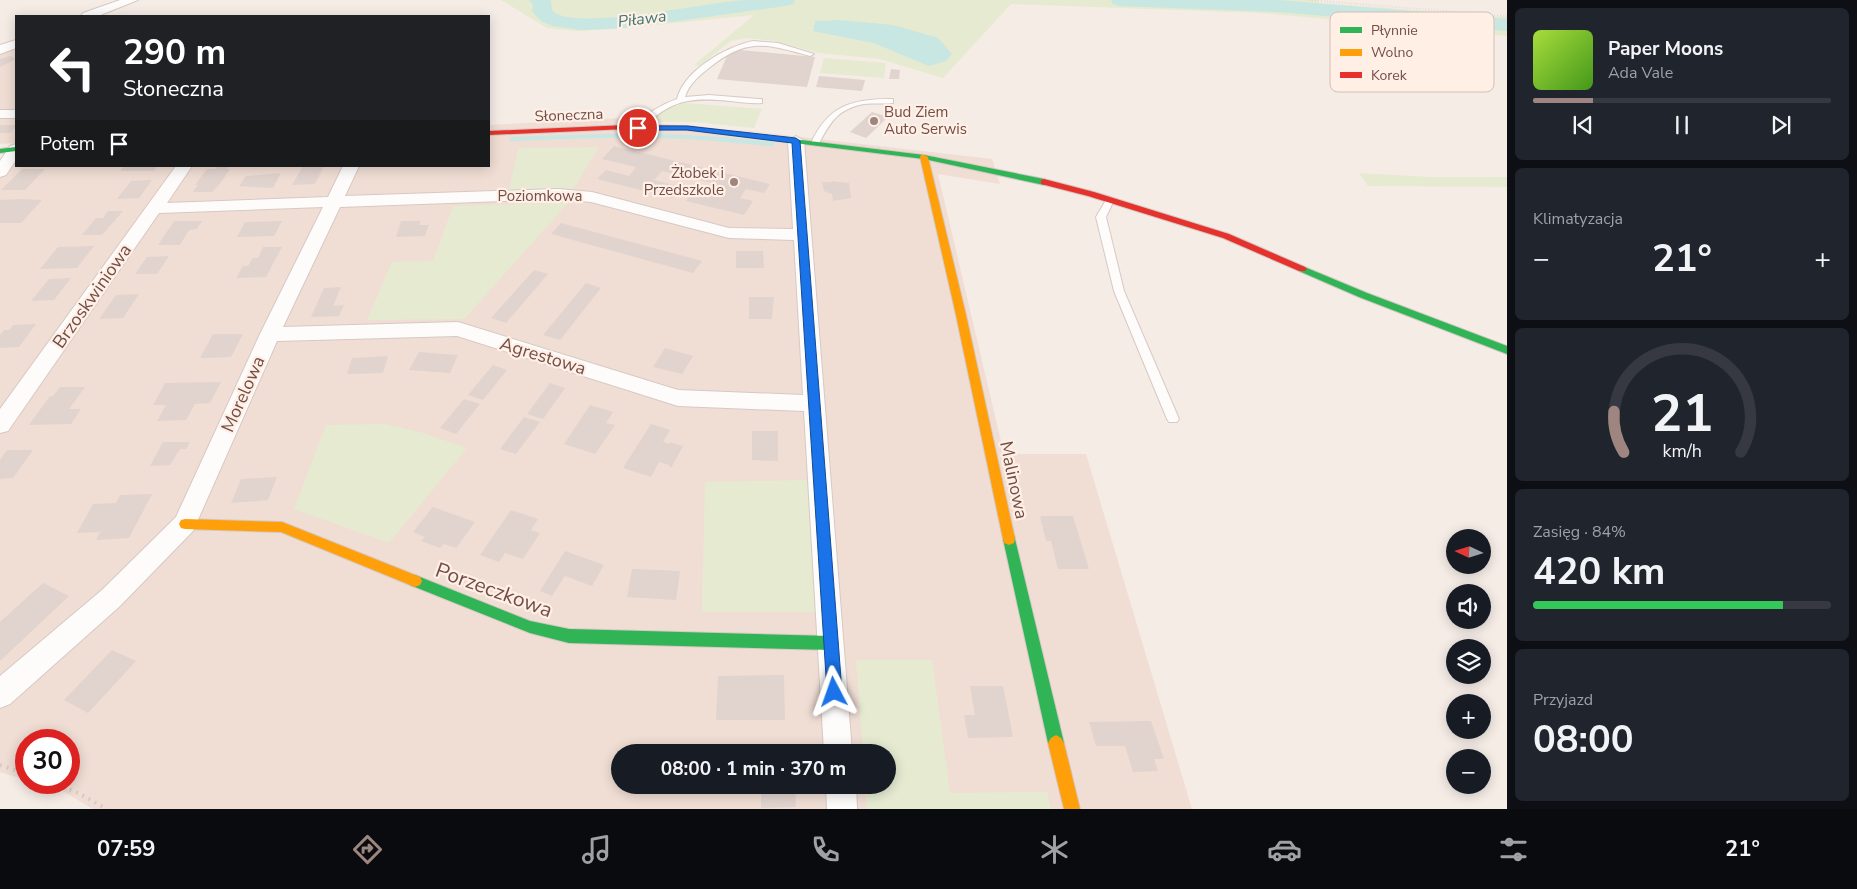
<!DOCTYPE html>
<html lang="pl">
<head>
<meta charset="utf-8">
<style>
	:root { --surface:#171b24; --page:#20242c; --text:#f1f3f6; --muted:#9ea1a6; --line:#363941; --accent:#9f857f }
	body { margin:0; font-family:"Nunito Sans",sans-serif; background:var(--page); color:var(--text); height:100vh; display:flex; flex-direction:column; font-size:19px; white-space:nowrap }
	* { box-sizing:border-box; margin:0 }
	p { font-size:16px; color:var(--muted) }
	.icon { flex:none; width:28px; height:28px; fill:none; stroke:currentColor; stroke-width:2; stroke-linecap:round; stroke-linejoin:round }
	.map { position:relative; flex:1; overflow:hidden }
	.details { display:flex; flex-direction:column; gap:8px; padding:8px; background:#0d0f14; width:350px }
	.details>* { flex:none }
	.top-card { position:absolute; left:15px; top:15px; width:475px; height:152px; border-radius:0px; box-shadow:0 2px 12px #0003; background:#202124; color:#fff; overflow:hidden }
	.needle { width:32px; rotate:274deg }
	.tools { position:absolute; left:1446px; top:529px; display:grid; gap:10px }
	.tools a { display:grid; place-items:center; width:45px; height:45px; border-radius:50%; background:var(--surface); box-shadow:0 2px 12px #0003; font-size:25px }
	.speed { position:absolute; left:15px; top:729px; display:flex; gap:10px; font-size:25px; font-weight:700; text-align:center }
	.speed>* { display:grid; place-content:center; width:65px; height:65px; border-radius:50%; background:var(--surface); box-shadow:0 2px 12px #0003; line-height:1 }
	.speed .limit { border:8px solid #d22; background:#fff; color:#111 }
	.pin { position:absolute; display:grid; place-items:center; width:42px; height:42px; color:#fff; margin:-21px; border:2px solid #fff; border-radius:50%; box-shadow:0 1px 5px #0007 }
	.me { position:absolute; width:55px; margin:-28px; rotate:356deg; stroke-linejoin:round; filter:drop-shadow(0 0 4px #0008) }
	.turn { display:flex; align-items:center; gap:18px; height:105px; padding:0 25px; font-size:22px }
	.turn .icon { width:65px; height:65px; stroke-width:2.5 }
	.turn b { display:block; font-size:35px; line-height:42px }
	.then { display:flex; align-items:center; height:48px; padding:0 25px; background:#0003; gap:10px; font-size:19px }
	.big { font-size:38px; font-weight:700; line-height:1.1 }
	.details .tile { flex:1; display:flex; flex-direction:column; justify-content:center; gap:8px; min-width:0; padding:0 18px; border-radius:8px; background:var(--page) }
	.details .dial { align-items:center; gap:0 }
	.dial svg { height:130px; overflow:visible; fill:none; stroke:var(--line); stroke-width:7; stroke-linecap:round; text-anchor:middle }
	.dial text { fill:var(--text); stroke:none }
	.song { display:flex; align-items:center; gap:15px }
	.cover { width:60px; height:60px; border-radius:8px; background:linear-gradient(135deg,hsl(80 70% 55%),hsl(100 70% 35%)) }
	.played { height:5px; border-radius:2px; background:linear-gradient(90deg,var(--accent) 20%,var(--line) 20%) }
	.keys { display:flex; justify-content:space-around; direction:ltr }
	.heat { display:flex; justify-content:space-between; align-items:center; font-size:28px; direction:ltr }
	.charge { height:8px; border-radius:4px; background:linear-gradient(90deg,#34c759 84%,var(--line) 0) }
	.trip { position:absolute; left:611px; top:744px; width:285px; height:50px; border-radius:25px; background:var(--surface); box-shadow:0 2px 12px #0003; font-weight:700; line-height:50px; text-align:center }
	.menu { display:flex; height:80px; justify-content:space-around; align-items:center; background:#090b0e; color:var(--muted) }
	.menu .icon { width:35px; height:35px }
	.menu .active { color:var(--accent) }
	.menu b { font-size:22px; color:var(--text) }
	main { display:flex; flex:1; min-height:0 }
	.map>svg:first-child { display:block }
</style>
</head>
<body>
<main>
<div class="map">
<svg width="1507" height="809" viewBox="0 0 1507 809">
	<rect width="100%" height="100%" fill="#f5ece6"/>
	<g fill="#f0ded4" fill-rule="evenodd">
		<path d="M16 48V143L0 144V54Z"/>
		<path d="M618 118 659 125 749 131 992 159 1000 184 938 174 1004 454H1086L1192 809H93L61 790 36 783 69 782V740H26V780L0 772V161L16 159V166H489V125ZM620 752H888V785H620Z"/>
	</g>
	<g fill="#e5ead1" fill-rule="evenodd">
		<path d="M501 0H1317L1320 3 1507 17V36L1262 13 1011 4 943 78 880 59 819 53 775 41 746 38 731 41 699 66 694 65 754 15 615 29 576 31 547 28ZM839 20 899 54 873 43 813 30 815 21Z"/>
		<path d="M824 58 886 63 884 78 820 73Z"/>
		<path d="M685 103 762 109 754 128 694 122H649C656 111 673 107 685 103Z"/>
		<path d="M599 147 572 191 509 190 518 148Z"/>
		<path d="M1359 173 1431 177H1507V187L1368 186Z"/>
		<path d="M568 203 464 319 367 320 392 262 433 261 453 206Z"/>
		<path d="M385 424 423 433 467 448 389 543 294 509 326 425Z"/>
		<path d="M807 480 816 612H702L705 482Z"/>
		<path d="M856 660H932L950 793 1047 792 1051 809H867L865 785H888V752H863Z"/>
	</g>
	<path fill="#c8e6e2" d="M839 20 893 25 938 38 952 54 946 61 929 66 873 43 813 31 815 21Z"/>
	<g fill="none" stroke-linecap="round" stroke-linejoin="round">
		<g stroke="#c8e6e2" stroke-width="4">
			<path d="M1235 0 1236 4"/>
			<path d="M512 139C587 136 654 133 730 140"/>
		</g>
		<g stroke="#c8e6e2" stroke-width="4.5">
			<path d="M512 139H514"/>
			<path d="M716 139 772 144"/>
		</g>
		<g fill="#c8e6e2" fill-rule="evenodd">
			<path d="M529 0H550C553 5 550 10 555 13 583 30 708 2 745 0 762 0 779 0 795 0L793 4 786 6 627 28 582 30 553 26 541 21 532 11 533 5Z"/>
			<path d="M1111 0H1278L1507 19V31L1278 12 1120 6 1113 4Z"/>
		</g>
	</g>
	<g fill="#e1d3ce">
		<path d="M730 49 815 57 807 87 717 79Z"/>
		<path d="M11 56 16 59 0 67V59Z"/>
		<path d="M891 69 900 70 899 79H889Z"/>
		<path d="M819 76 865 80 862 91 816 87Z"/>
		<path d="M872 112 888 117 866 138 850 132Z"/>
		<path d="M0 125H16V127L10 133H0Z"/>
		<path d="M614 146 770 184 764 193 746 189 740 198 753 201 744 215 686 201 695 189 710 193 717 184 662 171 654 180 681 187 672 198 597 179 606 170 629 176 636 167 602 159Z"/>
		<path d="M124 166H157L154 171H120Z"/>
		<path d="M217 166H229L227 169H230L219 185 212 192H193L198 185H195L207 169H215Z"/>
		<path d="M303 166H324L315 184 292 185Z"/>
		<path d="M22 169H45L25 190H1Z"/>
		<path d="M281 173 273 188 239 186 246 176Z"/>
		<path d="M152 180 139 198 117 199 131 181Z"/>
		<path d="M831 181 849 183 851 198 833 201 832 194 824 191 822 182H831Z"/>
		<path d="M22 199 42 200 21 223H0V200Z"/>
		<path d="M108 211H123L102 235H82L96 218H103Z"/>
		<path d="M174 221H202L197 229 189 230 180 245H158Z"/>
		<path d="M282 221 274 236 237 237 245 222Z"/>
		<path d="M401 221H421L419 225H429L425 236 396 237Z"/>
		<path d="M561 223 702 261 693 273 551 234Z"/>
		<path d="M94 246 77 268 40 269 58 247Z"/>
		<path d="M263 247H282L266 277 236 278 243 266H248L253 258H258Z"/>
		<path d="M736 251H763L764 268H736Z"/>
		<path d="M169 256 157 274H135L147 257Z"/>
		<path d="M534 270 548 274 506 323 491 318Z"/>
		<path d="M71 278 54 300 31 301 49 279Z"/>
		<path d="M586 283 601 288 560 340 543 335Z"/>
		<path d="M341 287 333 306 344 305 339 316 311 317 324 288Z"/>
		<path d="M139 294 123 318 99 319 116 295Z"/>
		<path d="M749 297H774L772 319H749Z"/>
		<path d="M36 324 19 347 0 348V335L4 330H9L13 325Z"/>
		<path d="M213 334H243L231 357 200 358Z"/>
		<path d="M665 348 693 356 682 374 653 367Z"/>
		<path d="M419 352 458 355 450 373 409 370Z"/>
		<path d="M388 356 383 373 347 374 352 358Z"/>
		<path d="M493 365 507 370 483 400 468 395Z"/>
		<path d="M221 382 210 403 195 404 186 420 157 421 166 405H153L165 383Z"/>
		<path d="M550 383 565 388 543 419 527 414Z"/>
		<path d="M60 387H85L69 409H81L71 424 29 425 50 396H53Z"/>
		<path d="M464 399 480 404 456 434 440 428Z"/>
		<path d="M590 405 613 412 606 423 615 425 595 454 564 444Z"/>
		<path d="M524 417 540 422 516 454 500 449Z"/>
		<path d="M651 424 670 430 663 442 669 444 670 442 683 446 671 468 669 465 659 462 651 477 623 468Z"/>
		<path d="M752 431H778V461L752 460Z"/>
		<path d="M163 442H190L186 449H180L170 465 150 466Z"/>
		<path d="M7 450H33L13 478 0 479V460Z"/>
		<path d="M277 477 268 500 231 503 241 479Z"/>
		<path d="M152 494 129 538 96 540 100 532 77 533 93 504 116 503 120 495Z"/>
		<path d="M433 507 475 522 456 548 444 544 440 548 421 541 425 537 413 532Z"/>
		<path d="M511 510 538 519 531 530 540 533 523 559 505 553 499 562 480 555Z"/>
		<path d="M1040 516H1073L1089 569H1058L1051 541H1046Z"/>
		<path d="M565 551 604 565 592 586 565 576 552 596 540 591Z"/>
		<path d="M632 569 680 571 676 600 627 597Z"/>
		<path d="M43 583 69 596 0 661V622Z"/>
		<path d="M112 650 136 661 88 713 64 700Z"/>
		<path d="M784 675 785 720H716L718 676Z"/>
		<path d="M970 686H1003L1013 737 968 738 964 715H975Z"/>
		<path d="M1151 721 1164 759H1154L1158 771 1133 772 1125 746H1096L1089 722Z"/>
		<path d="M761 785H795L796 807 761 808Z"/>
	</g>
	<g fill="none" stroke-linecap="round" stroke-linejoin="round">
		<defs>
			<g id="lane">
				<path d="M753 41 778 43 814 54 810 56C765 44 748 37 709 68 699 76 689 84 685 97L709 95 759 99H762V103C752 104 740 102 730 101 689 97 671 100 641 129H635V125C648 113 660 105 677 99 684 70 726 47 753 41Z"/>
				<path d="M890 99H893V103C883 104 874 103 864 104 837 109 830 123 818 145L811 143C828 106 851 99 890 99Z"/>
				<path d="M1110 197 1114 200 1106 217 1124 291 1179 419 1177 422H1169L1167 419 1114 291 1096 217 1106 200Z"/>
			</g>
			<g id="street">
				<path d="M120 0H138L98 16H81L83 13Z"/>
				<path d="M16 40V48L0 54V45Z"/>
				<rect x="0" y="110" width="16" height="8"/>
				<path d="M796 136 804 141 852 752H824L804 411 678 406 457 336 277 341 193 531 120 606 10 704 0 708V676L102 590 176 517 260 334 323 207 159 213 8 431 0 433V409L176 166H192L167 203 328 197 343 166H359L345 196 558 189 592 192 729 228 793 229 788 141ZM558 199 591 202 729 238 794 240 803 395 678 390 458 322 283 327 340 207Z"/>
				<path d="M16 144V160L6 175 0 177V161L10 146Z"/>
				<path d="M826 785H856L857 809H827Z"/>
			</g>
			<g id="fast">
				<path d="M751 134 924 155 1044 179 1048 182 1044 185 924 159 754 138 750 136Z"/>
				<path d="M16 147V151L0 153V149Z"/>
				<path d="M1302 266 1367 293 1507 346V354L1359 297 1299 271 1297 269Z"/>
				<path d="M1009 533 1014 535 1015 539 1064 743 1061 748 1056 751 1051 748 1048 743 1003 539 1004 535Z"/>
				<path d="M415 575 530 621 569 629 831 636 836 638 838 643 836 648 831 650 569 643 530 633 410 585 408 581 410 577Z"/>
			</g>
			<g id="slow">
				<path d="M921 155H924L928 157 966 315 1015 539 1014 543 1009 545 1004 543 1003 539 956 315 920 157Z"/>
				<path d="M185 519 282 522 420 577 422 581 420 585 415 587 281 532 185 529 181 528 179 524 181 520Z"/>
				<path d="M1056 735 1061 738 1064 743 1080 809H1064L1048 743 1051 738Z"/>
			</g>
			<g id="jam">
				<path d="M627 125 687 126 754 134 758 136 754 138 687 130 627 129 489 135V131Z"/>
				<path d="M1044 179 1094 192 1229 234 1305 267 1307 269 1305 271H1299L1223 238 1088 196 1041 184V180Z"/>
			</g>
		</defs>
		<use href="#lane" stroke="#d6c9c4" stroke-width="2"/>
		<use href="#street" stroke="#d6c9c4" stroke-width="2"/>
		<use href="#fast" stroke="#d5c8c3" stroke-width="2"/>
		<use href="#slow" stroke="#d5c8c3" stroke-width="2"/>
		<use href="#jam" stroke="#d5c8c3" stroke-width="2"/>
		<path stroke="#d6cbc8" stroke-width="2" stroke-dasharray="0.5 2.5" stroke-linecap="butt" d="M1309 0 1507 16"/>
		<g stroke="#d6cbc8" stroke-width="4" stroke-dasharray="2 5" stroke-linecap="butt">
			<path d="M0 765 26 774"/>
			<path d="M50 782 78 793 107 809"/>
		</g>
		<use href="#lane" fill="#fefcfb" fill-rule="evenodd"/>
		<use href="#street" fill="#fefcfb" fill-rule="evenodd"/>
		<use href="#fast" fill="#30b455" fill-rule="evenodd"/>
		<use href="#slow" fill="#ff9f0a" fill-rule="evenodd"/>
		<use href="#jam" fill="#e5322d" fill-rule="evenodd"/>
	</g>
	<path fill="#1a73e8" stroke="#114b97" d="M635 126H687L796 138 800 141 842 692 839 697 834 699 829 697 827 692 792 143 687 130H638L635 129Z"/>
	<g fill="#9f857f" stroke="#ffefe5" stroke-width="2">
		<circle cx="874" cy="121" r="5"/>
		<circle cx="734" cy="182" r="5"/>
	</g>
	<g text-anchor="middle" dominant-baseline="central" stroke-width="4.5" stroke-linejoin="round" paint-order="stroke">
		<g font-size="15" fill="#714e48" stroke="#ffefe5" text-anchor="start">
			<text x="884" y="112">Bud Ziem<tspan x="884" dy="17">Auto Serwis</tspan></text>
			<text x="724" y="173" text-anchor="end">Żłobek i<tspan x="724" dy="17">Przedszkole</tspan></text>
		</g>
		<g font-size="15" fill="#714e48" stroke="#ffefe5">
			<text transform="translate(569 115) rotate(-2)">Słoneczna</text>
			<text x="540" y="196">Poziomkowa</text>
		</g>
		<g font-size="16" font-style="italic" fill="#3c7774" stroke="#ffefe5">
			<text transform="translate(642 19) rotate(-7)">Piława</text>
		</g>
		<g font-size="18" fill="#714e48" stroke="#ffefe5">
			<text transform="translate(92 296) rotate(-55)">Brzoskwiniowa</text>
			<text transform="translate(543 356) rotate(17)">Agrestowa</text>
			<text transform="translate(243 394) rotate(-66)">Morelowa</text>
			<text transform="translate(1014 480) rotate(78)">Malinowa</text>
		</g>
		<g font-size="21" fill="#714e48" stroke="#ffefe5">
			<text transform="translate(494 590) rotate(20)">Porzeczkowa</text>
		</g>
	</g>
	<rect x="1330" y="12" width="164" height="80" rx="8" fill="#ffefe5" stroke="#d4bfb6" stroke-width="1"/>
	<rect x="1340" y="27" width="22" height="6" fill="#30b455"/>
	<rect x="1340" y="49" width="22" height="7" fill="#ff9f0a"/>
	<rect x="1340" y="72" width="22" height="6" fill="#e5322d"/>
	<g font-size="14" fill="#714e48">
		<text x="1371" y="35">Płynnie</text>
		<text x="1371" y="57">Wolno</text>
		<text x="1371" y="80">Korek</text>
	</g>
</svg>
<div class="tools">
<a><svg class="needle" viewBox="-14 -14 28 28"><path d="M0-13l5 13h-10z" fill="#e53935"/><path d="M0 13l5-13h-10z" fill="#9ea1a6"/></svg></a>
<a><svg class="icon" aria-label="sound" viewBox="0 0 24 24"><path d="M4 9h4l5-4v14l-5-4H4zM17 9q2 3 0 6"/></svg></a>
<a><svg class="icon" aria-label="layers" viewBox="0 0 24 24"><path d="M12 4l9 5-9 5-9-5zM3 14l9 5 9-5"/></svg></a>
<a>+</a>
<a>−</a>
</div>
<div class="speed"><div class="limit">30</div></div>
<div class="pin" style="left:638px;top:128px;background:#d93025"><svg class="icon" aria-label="arrive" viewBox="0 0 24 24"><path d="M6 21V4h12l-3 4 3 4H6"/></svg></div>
<svg class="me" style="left:834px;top:692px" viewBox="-20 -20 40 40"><path d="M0-17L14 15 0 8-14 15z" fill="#1a73e8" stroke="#fff" stroke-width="4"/></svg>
<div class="trip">08:00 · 1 min · 370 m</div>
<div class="top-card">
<div class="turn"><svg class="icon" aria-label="left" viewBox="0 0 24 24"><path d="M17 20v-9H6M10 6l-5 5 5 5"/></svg><div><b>290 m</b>Słoneczna</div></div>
<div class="then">Potem<svg class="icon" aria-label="arrive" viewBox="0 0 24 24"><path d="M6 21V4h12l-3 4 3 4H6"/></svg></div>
</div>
</div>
<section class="details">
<div class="tile">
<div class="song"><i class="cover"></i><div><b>Paper Moons</b><p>Ada Vale</p></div></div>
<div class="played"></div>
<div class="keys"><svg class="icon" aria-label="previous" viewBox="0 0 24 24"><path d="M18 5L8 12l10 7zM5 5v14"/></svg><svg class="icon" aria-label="pause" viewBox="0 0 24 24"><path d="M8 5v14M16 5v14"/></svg><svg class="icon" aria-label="next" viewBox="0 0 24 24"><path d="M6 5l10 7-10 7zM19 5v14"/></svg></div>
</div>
<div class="tile"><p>Klimatyzacja</p>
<div class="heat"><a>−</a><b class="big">21°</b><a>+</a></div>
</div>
<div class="tile dial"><svg viewBox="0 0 100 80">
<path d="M14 69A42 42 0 1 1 86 69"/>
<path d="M14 69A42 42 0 0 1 8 44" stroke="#9f857f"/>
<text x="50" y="56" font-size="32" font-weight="700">21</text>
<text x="50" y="72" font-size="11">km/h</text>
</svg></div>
<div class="tile"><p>Zasięg · 84%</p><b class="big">420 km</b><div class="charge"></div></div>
<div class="tile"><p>Przyjazd</p><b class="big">08:00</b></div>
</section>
</main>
<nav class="menu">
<b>07:59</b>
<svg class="icon active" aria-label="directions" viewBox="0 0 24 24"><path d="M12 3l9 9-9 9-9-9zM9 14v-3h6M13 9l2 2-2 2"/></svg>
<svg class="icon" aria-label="music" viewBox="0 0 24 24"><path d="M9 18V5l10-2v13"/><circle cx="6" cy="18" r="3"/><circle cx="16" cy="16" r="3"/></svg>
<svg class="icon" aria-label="phone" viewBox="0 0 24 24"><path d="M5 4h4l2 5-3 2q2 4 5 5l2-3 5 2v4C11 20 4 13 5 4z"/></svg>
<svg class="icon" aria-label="climate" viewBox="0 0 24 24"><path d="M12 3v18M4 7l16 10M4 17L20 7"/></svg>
<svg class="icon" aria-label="car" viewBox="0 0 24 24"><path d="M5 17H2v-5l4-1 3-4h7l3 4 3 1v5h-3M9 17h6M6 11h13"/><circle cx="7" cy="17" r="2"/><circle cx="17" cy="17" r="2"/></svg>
<svg class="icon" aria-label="filters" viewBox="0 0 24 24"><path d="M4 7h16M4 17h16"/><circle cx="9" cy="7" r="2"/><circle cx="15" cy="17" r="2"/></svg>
<b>21°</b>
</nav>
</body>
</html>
